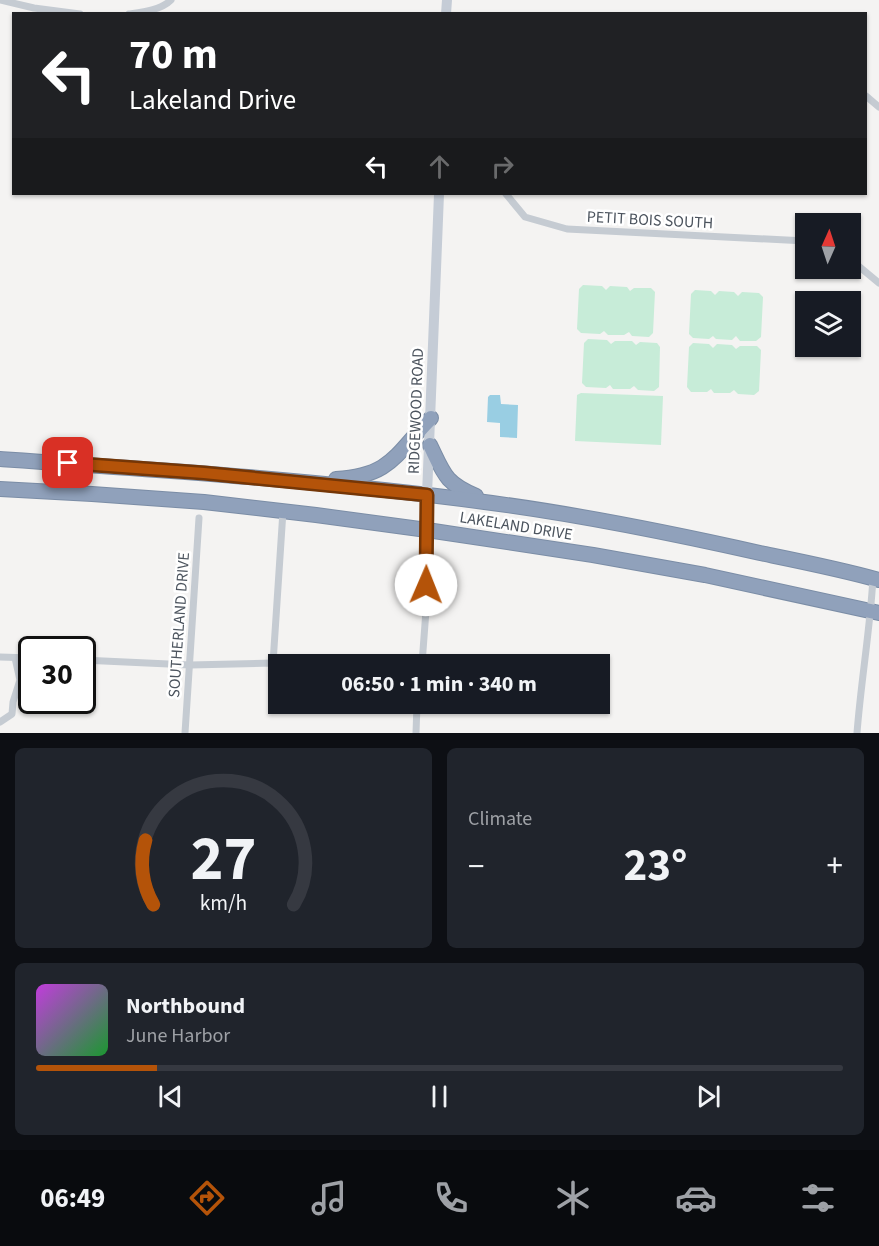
<!DOCTYPE html>
<html lang="en">
<head>
<meta charset="utf-8">
<style>
	:root { --surface:#171b24; --page:#20242c; --text:#f1f3f6; --muted:#9ea1a6; --line:#363941; --accent:#b45309 }
	body { margin:0; font-family:"Source Sans 3",sans-serif; background:var(--page); color:var(--text); height:100vh; display:flex; flex-direction:column; font-size:22px; white-space:nowrap }
	* { box-sizing:border-box; margin:0 }
	p { font-size:20px; color:var(--muted) }
	.icon { flex:none; width:33px; height:33px; fill:none; stroke:currentColor; stroke-width:2; stroke-linecap:round; stroke-linejoin:round }
	.map { position:relative; height:733px; overflow:hidden }
	.details { display:flex; flex-direction:column; gap:15px; padding:15px; background:#0d0f14; flex:1 }
	.details>* { flex:none }
	.banner { position:absolute; left:12px; top:12px; width:855px; height:183px; border-radius:0px; box-shadow:0 2px 4px #0004; background:#202124; color:#fff; overflow:hidden }
	.needle { width:39px; rotate:3deg }
	.controls { position:absolute; left:795px; top:213px; display:grid; gap:12px }
	.controls a { display:grid; place-items:center; width:66px; height:66px; border-radius:0px; background:var(--surface); box-shadow:0 2px 4px #0004; font-size:30px }
	.speed { position:absolute; left:18px; top:636px; display:flex; gap:12px; font-size:30px; font-weight:700; text-align:center }
	.speed>* { display:grid; place-content:center; width:78px; height:78px; border-radius:50%; background:var(--surface); box-shadow:0 2px 4px #0004; line-height:1 }
	.speed .limit { border:3px solid #111; border-radius:9px; background:#fff; color:#111 }
	.pin { position:absolute; display:grid; place-items:center; width:51px; height:51px; color:#fff; margin:-26px; border-radius:12px; box-shadow:0 3px 9px #0006 }
	.me { position:absolute; width:66px; margin:-33px; rotate:1deg; stroke-linejoin:round; filter:drop-shadow(0 0 4px #0008) }
	.turn { display:flex; align-items:center; gap:21px; height:126px; padding:0 18px; font-size:27px }
	.turn .icon { width:78px; height:78px; stroke-width:2.5 }
	.turn b { display:block; font-size:42px; line-height:51px }
	.lanes { display:flex; align-items:center; height:57px; padding:0 18px; background:#0003; justify-content:center; gap:30px; direction:ltr }
	.lanes .off { opacity:.35 }
	.big { font-size:45px; font-weight:700; line-height:1.1 }
	.details .card { flex:1; display:flex; flex-direction:column; justify-content:center; gap:9px; min-width:0; padding:0 21px; border-radius:9px; background:var(--page) }
	.details .dial { align-items:center; gap:0 }
	.dial svg { height:156px; overflow:visible; fill:none; stroke:var(--line); stroke-width:7; stroke-linecap:round; text-anchor:middle }
	.dial text { fill:var(--text); stroke:none }
	.song { display:flex; align-items:center; gap:18px }
	.cover { width:72px; height:72px; border-radius:9px; background:linear-gradient(135deg,hsl(290 70% 55%),hsl(130 70% 35%)) }
	.played { height:6px; border-radius:3px; background:linear-gradient(90deg,var(--accent) 15%,var(--line) 15%) }
	.keys { display:flex; justify-content:space-around; direction:ltr }
	.heat { display:flex; justify-content:space-between; align-items:center; font-size:33px; direction:ltr }
	.details .tiles { flex:1; display:grid; gap:15px; grid-template-columns:1fr 1fr }
	.card:last-child { grid-column:span 2 }
	.trip { position:absolute; left:268px; top:654px; width:342px; height:60px; border-radius:0px; background:var(--surface); box-shadow:0 2px 4px #0004; font-weight:700; line-height:60px; text-align:center }
	.menu { display:flex; height:96px; justify-content:space-around; align-items:center; background:#090b0e; color:var(--muted) }
	.menu .icon { width:42px; height:42px }
	.menu .current { color:var(--accent) }
	.menu b { font-size:27px; color:var(--text) }
	.map>svg:first-child { display:block }
</style>
</head>
<body>
<div class="map">
<svg width="879" height="733" viewBox="0 0 879 733">
	<rect width="100%" height="100%" fill="#f4f3f2"/>
	<g fill="#c7ecd8">
		<path d="M583 285 602 286 606 290 610 286 627 287 630 291 634 288H651L655 292 653 333 649 337 632 336 629 332 624 335H608L604 331 600 334 581 333 577 329 579 289Z"/>
		<path d="M695 290 711 291 715 295 719 291 734 292 738 296 742 292 759 293 763 297 761 337 756 341H740L736 336 732 340 716 339 713 336 709 339 693 338 689 334 691 294Z"/>
		<path d="M588 339 607 340 611 344 615 341H632L636 345 640 342 657 343 660 347 659 387 654 391 638 390 634 386 630 389H613L610 385 606 388 586 387 582 383 584 343Z"/>
		<path d="M693 343 709 344 713 348 717 344 732 345 736 349 740 346H757L761 350 759 391 754 395 738 394 734 390 730 393H714L711 389 707 392H691L687 387 689 347Z"/>
		<path d="M581 393 663 396 661 445 575 441 577 395Z"/>
	</g>
	<path fill="#99cee3" d="M490 395H500L501 404 518 405 517 438 500 437V423L487 422 488 397Z"/>
	<g fill="none" stroke-linecap="round" stroke-linejoin="round">
		<defs>
			<g id="highway">
				<path d="M430 445C444 474 445 483 476 496"/>
				<path d="M0 459C164 470 329 481 492 503 582 515 671 533 760 553 799 561 840 569 879 580"/>
				<path d="M336 479C392 476 396 453 431 418"/>
				<path d="M0 489 92 494 204 502 316 515 427 530 593 555 705 575 879 613"/>
			</g>
		</defs>
		<use href="#highway" stroke="#7b8da6" stroke-width="16"/>
		<g stroke="#c5cbd2" stroke-width="7">
			<path d="M0 0 34 8 80 14"/>
			<path d="M129 14C143 12 161 10 171 0"/>
			<path d="M866 96 879 107"/>
			<path d="M506 194 525 217 567 229 806 241"/>
			<path d="M850 259 879 283"/>
			<path d="M0 657 32 658"/>
			<path d="M82 660 190 665 273 663 286 664"/>
			<path d="M273 663 283 511"/>
			<path d="M422 664 427 597 426 575 427 530"/>
			<path d="M0 722 12 714 13 702 20 680 15 658"/>
			<path d="M185 733 199 518"/>
			<path d="M416 733 417 704"/>
			<path d="M857 733C861 681 870 630 873 578"/>
		</g>
		<g stroke="#c5ccd6" stroke-width="10">
			<path d="M446 14 447 0"/>
			<path d="M427 530V495L439 194"/>
		</g>
		<use href="#highway" stroke="#90a1bb" stroke-width="14"/>
	</g>
	<g fill="none" stroke-linecap="round" stroke-linejoin="round">
		<defs>
			<path id="route" d="M68 463 204 473 427 495 426 585"/>
		</defs>
		<use href="#route" stroke="#753606" stroke-width="15"/>
		<use href="#route" stroke="#b45309" stroke-width="10"/>
	</g>
	<g text-anchor="middle" dominant-baseline="central" stroke-width="5" stroke-linejoin="round" paint-order="stroke">
		<g font-size="16" fill="#4c545e" stroke="#fff">
			<text transform="translate(650 220) rotate(3)">PETIT BOIS SOUTH</text>
			<text transform="translate(416 411) rotate(-88)">RIDGEWOOD ROAD</text>
			<text transform="translate(516 526) rotate(9)">LAKELAND DRIVE</text>
			<text transform="translate(179 625) rotate(-86)">SOUTHERLAND DRIVE</text>
		</g>
	</g>
</svg>
<div class="controls">
<a><svg class="needle" viewBox="-14 -14 28 28"><path d="M0-13l5 13h-10z" fill="#e53935"/><path d="M0 13l5-13h-10z" fill="#9ea1a6"/></svg></a>
<a><svg class="icon" aria-label="layers" viewBox="0 0 24 24"><path d="M12 4l9 5-9 5-9-5zM3 14l9 5 9-5"/></svg></a>
</div>
<div class="speed"><div class="limit">30</div></div>
<div class="pin" style="left:68px;top:463px;background:#d93025"><svg class="icon" aria-label="arrive" viewBox="0 0 24 24"><path d="M6 21V4h12l-3 4 3 4H6"/></svg></div>
<svg class="me" style="left:426px;top:585px" viewBox="-20 -20 40 40"><circle r="19" fill="#fff"/><path d="M0-13L10 11 0 6-10 11z" fill="#b45309"/></svg>
<div class="trip">06:50 · 1 min · 340 m</div>
<div class="banner">
<div class="turn"><svg class="icon" aria-label="left" viewBox="0 0 24 24"><path d="M17 20v-9H6M10 6l-5 5 5 5"/></svg><div><b>70 m</b>Lakeland Drive</div></div>
<div class="lanes"><svg class="icon" aria-label="left" viewBox="0 0 24 24"><path d="M17 20v-9H6M10 6l-5 5 5 5"/></svg><svg class="icon off" aria-label="ahead" viewBox="0 0 24 24"><path d="M12 20V5M6 11l6-6 6 6"/></svg><svg class="icon off" aria-label="right" viewBox="0 0 24 24"><path d="M7 20v-9h11M14 6l5 5-5 5"/></svg></div>
</div>
</div>
<section class="details">
<div class="tiles">
<div class="card dial"><svg viewBox="0 0 100 80">
<path d="M14 69A42 42 0 1 1 86 69"/>
<path d="M14 69A42 42 0 0 1 10 36" stroke="#b45309"/>
<text x="50" y="56" font-size="32" font-weight="700">27</text>
<text x="50" y="72" font-size="11">km/h</text>
</svg></div>
<div class="card"><p>Climate</p>
<div class="heat"><a>−</a><b class="big">23°</b><a>+</a></div>
</div>
<div class="card">
<div class="song"><i class="cover"></i><div><b>Northbound</b><p>June Harbor</p></div></div>
<div class="played"></div>
<div class="keys"><svg class="icon" aria-label="previous" viewBox="0 0 24 24"><path d="M18 5L8 12l10 7zM5 5v14"/></svg><svg class="icon" aria-label="pause" viewBox="0 0 24 24"><path d="M8 5v14M16 5v14"/></svg><svg class="icon" aria-label="next" viewBox="0 0 24 24"><path d="M6 5l10 7-10 7zM19 5v14"/></svg></div>
</div>
</div>
</section>
<nav class="menu">
<b>06:49</b>
<svg class="icon current" aria-label="directions" viewBox="0 0 24 24"><path d="M12 3l9 9-9 9-9-9zM9 14v-3h6M13 9l2 2-2 2"/></svg>
<svg class="icon" aria-label="music" viewBox="0 0 24 24"><path d="M9 18V5l10-2v13"/><circle cx="6" cy="18" r="3"/><circle cx="16" cy="16" r="3"/></svg>
<svg class="icon" aria-label="phone" viewBox="0 0 24 24"><path d="M5 4h4l2 5-3 2q2 4 5 5l2-3 5 2v4C11 20 4 13 5 4z"/></svg>
<svg class="icon" aria-label="climate" viewBox="0 0 24 24"><path d="M12 3v18M4 7l16 10M4 17L20 7"/></svg>
<svg class="icon" aria-label="car" viewBox="0 0 24 24"><path d="M5 17H2v-5l4-1 3-4h7l3 4 3 1v5h-3M9 17h6M6 11h13"/><circle cx="7" cy="17" r="2"/><circle cx="17" cy="17" r="2"/></svg>
<svg class="icon" aria-label="filters" viewBox="0 0 24 24"><path d="M4 7h16M4 17h16"/><circle cx="9" cy="7" r="2"/><circle cx="15" cy="17" r="2"/></svg>
</nav>
</body>
</html>
